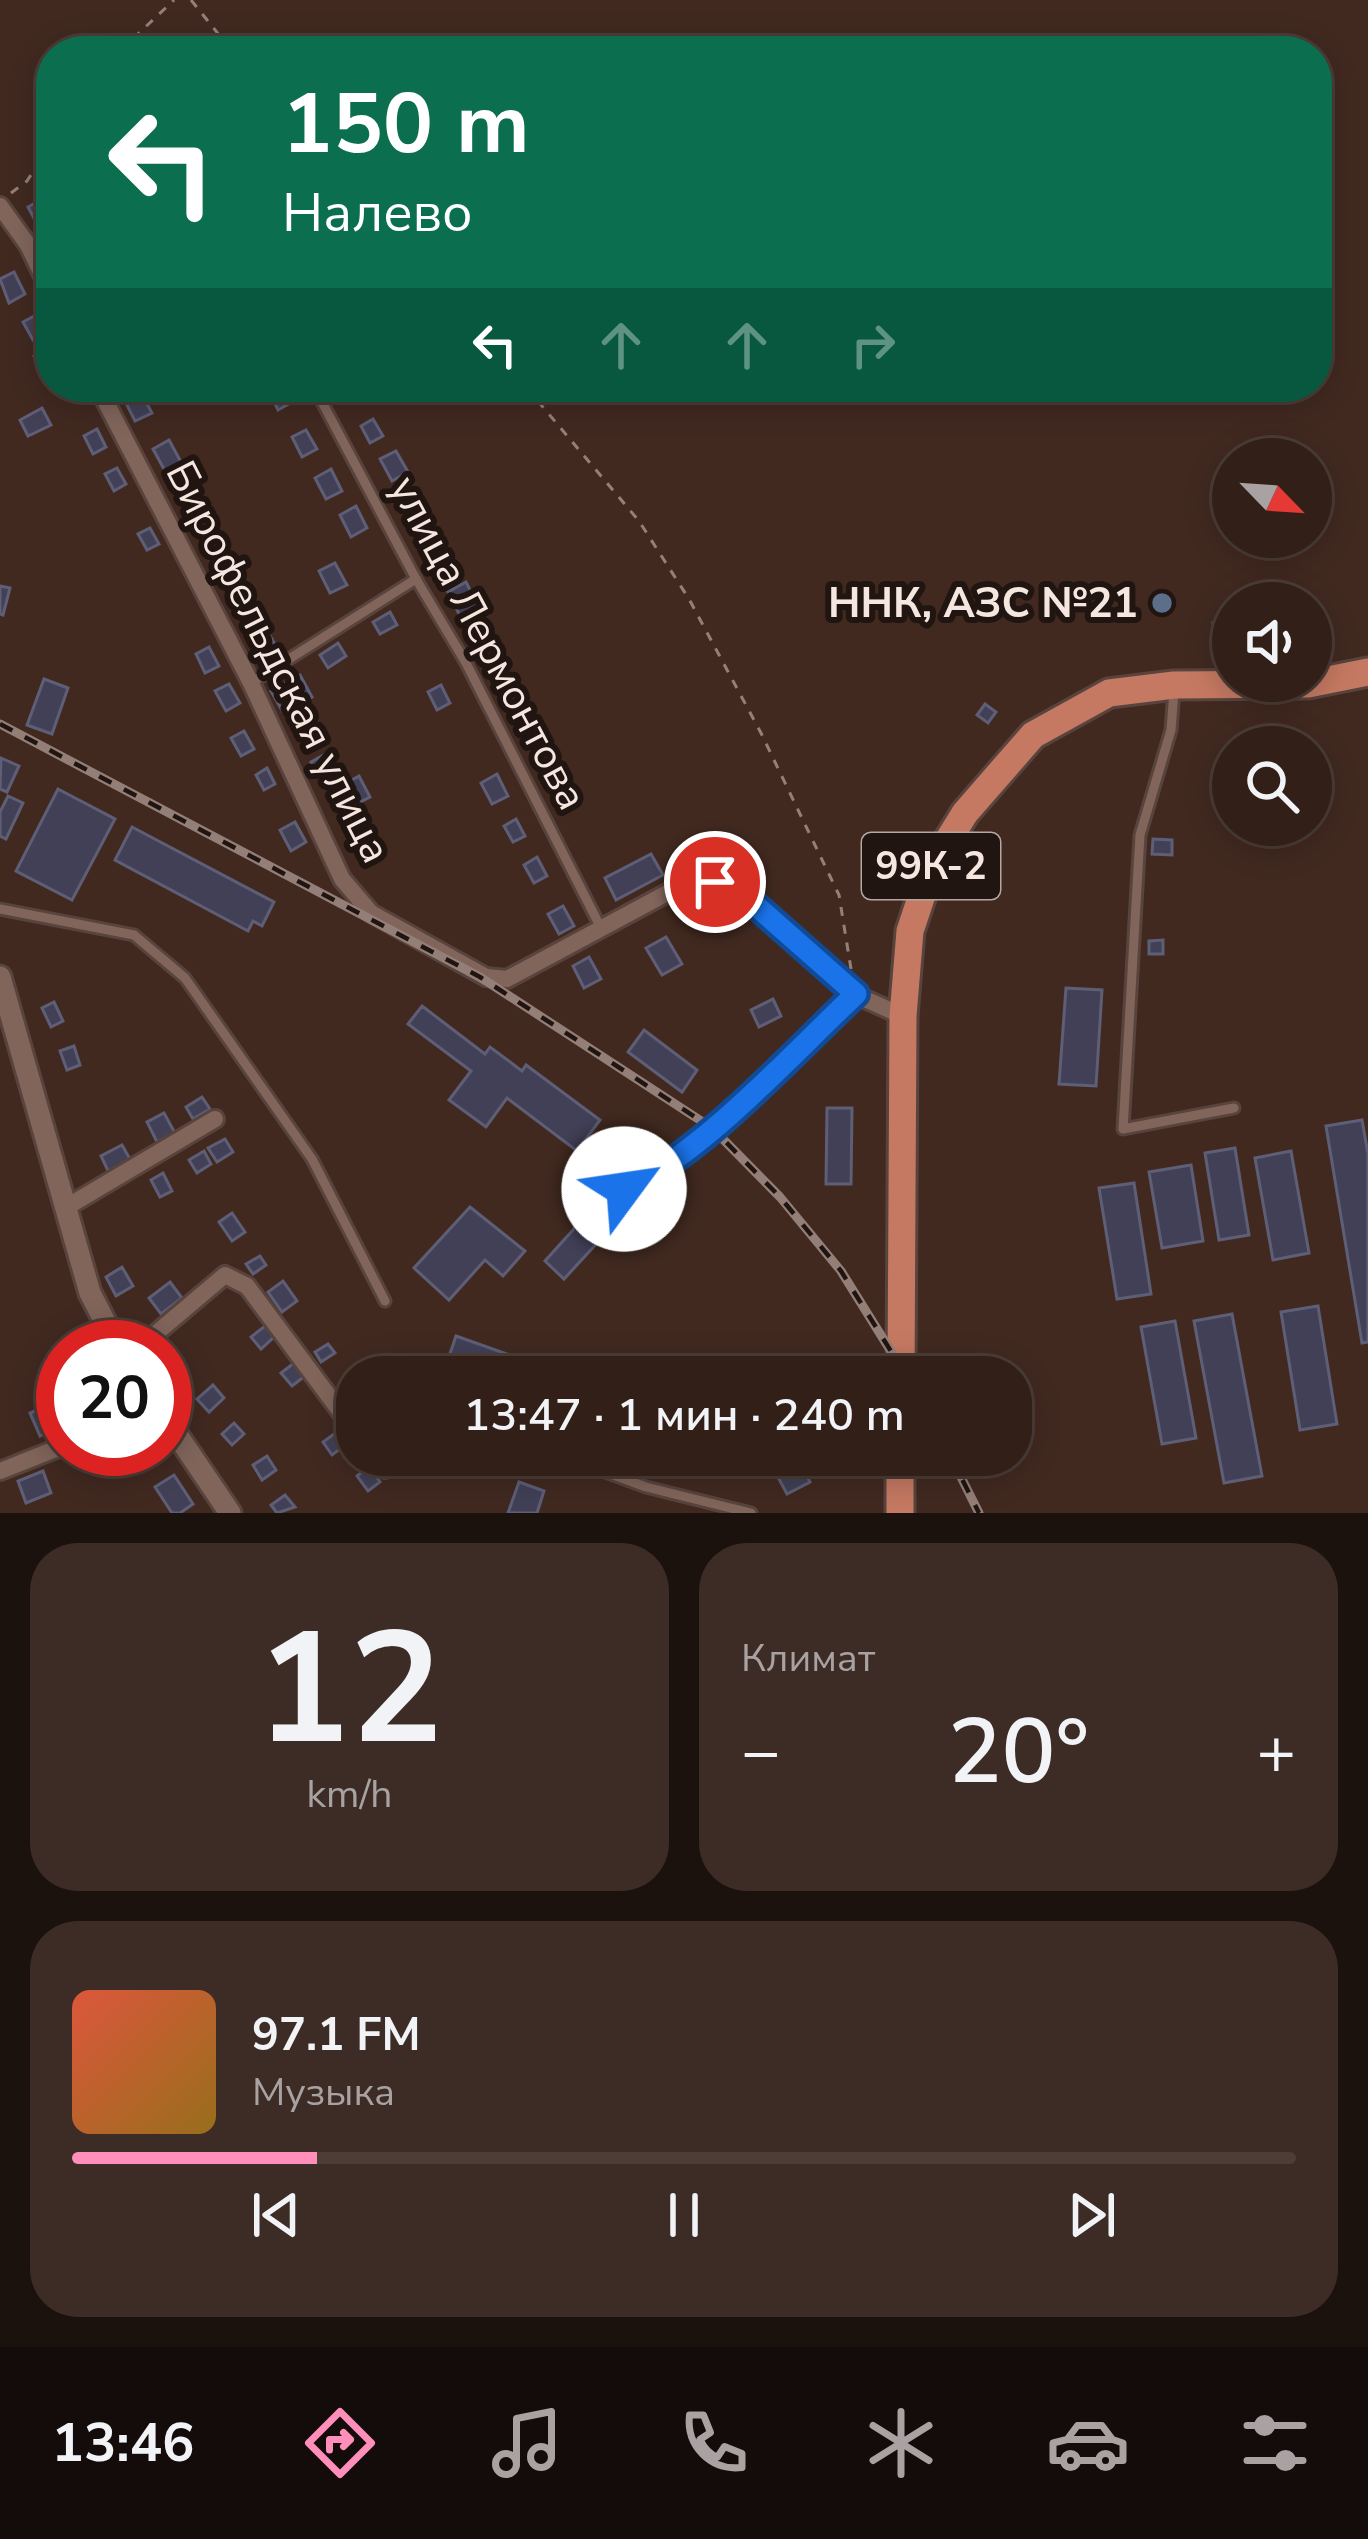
<!DOCTYPE html>
<html lang="ru">
<head>
<meta charset="utf-8">
<style>
	:root { --surface:#311f18; --page:#3d2c25; --text:#f1f3f6; --muted:#a8a2a2; --line:#4c3d37; --accent:#ff8eba }
	body { margin:0; font-family:"Nunito Sans",sans-serif; background:var(--page); color:var(--text); height:100vh; display:flex; flex-direction:column; font-size:45px; white-space:nowrap }
	* { box-sizing:border-box; margin:0 }
	p { font-size:39px; color:var(--muted) }
	.icon { flex:none; width:66px; height:66px; fill:none; stroke:currentColor; stroke-width:2; stroke-linecap:round; stroke-linejoin:round }
	.map { position:relative; height:1513px; overflow:hidden }
	.sheet { display:flex; flex-direction:column; gap:30px; padding:30px; background:#1b110d; flex:1 }
	.sheet>* { flex:none }
	.hud { position:absolute; left:36px; top:36px; width:1296px; height:366px; border-radius:48px; box-shadow:0 6px 30px #0003,0 0 0 3px var(--line); background:#0b6e4f; color:#fff; overflow:hidden }
	.needle { width:78px; rotate:115deg }
	.tools { position:absolute; left:1212px; top:438px; display:grid; gap:24px }
	.tools a { display:grid; place-items:center; width:120px; height:120px; border-radius:50%; background:var(--surface); box-shadow:0 6px 30px #0003,0 0 0 3px var(--line); font-size:60px }
	.speed { position:absolute; left:36px; top:1320px; display:flex; gap:24px; font-size:60px; font-weight:700; text-align:center }
	.speed>* { display:grid; place-content:center; width:156px; height:156px; border-radius:50%; background:var(--surface); box-shadow:0 6px 30px #0003,0 0 0 3px var(--line); line-height:1 }
	.speed .limit { border:18px solid #d22; background:#fff; color:#111 }
	.pin { position:absolute; display:grid; place-items:center; width:102px; height:102px; color:#fff; margin:-51px; border:6px solid #fff; border-radius:50%; box-shadow:0 3px 12px #0007 }
	.me { position:absolute; width:132px; margin:-66px; rotate:59deg; stroke-linejoin:round; filter:drop-shadow(0 0 9px #0008) }
	.turn { display:flex; align-items:center; gap:42px; height:252px; padding:0 48px; font-size:54px }
	.turn .icon { width:156px; height:156px; stroke-width:2.5 }
	.turn b { display:block; font-size:84px; line-height:102px }
	.lanes { display:flex; align-items:center; height:114px; padding:0 48px; background:#0003; justify-content:center; gap:60px; direction:ltr }
	.lanes .off { opacity:.35 }
	.big { font-size:90px; font-weight:600; line-height:1.1 }
	.sheet .tile { flex:1; display:flex; flex-direction:column; justify-content:center; gap:18px; min-width:0; padding:0 42px; border-radius:48px; background:var(--page) }
	.sheet .dial { align-items:center; gap:0 }
	.dial b { font-size:156px; line-height:1 }
	.song { display:flex; align-items:center; gap:36px }
	.cover { width:144px; height:144px; border-radius:18px; background:linear-gradient(135deg,hsl(10 70% 55%),hsl(40 70% 35%)) }
	.played { height:12px; border-radius:6px; background:linear-gradient(90deg,var(--accent) 20%,var(--line) 20%) }
	.keys { display:flex; justify-content:space-around; direction:ltr }
	.heat { display:flex; justify-content:space-between; align-items:center; font-size:66px; direction:ltr }
	.sheet .tiles { flex:1; display:grid; gap:30px; grid-template-columns:1fr 1fr }
	.tile:last-child { grid-column:span 2 }
	.trip { position:absolute; left:336px; top:1356px; width:696px; height:120px; border-radius:48px; background:var(--surface); box-shadow:0 6px 30px #0003,0 0 0 3px var(--line); font-weight:600; line-height:120px; text-align:center }
	.dock { display:flex; height:192px; justify-content:space-around; align-items:center; background:#140c0a; color:var(--muted) }
	.dock .icon { width:84px; height:84px }
	.dock .selected { color:var(--accent) }
	.dock b { font-size:54px; color:var(--text) }
	.map>svg:first-child { display:block }
</style>
</head>
<body>
<div class="map">
<svg width="1368" height="1513" viewBox="0 0 1368 1513">
	<rect width="100%" height="100%" fill="#412920"/>
	<g fill="#414057" stroke="#5e5e77" stroke-width="3">
		<path d="M42 199 51 219 38 226 28 207Z"/>
		<path d="M14 272 25 294 9 303 0 279Z"/>
		<path d="M36 315 46 333 33 340 23 322Z"/>
		<path d="M50 347 51 375 46 378 34 356Z"/>
		<path d="M132 387H138L152 413 135 421 121 393Z"/>
		<path d="M287 387 294 401 278 410 267 388Z"/>
		<path d="M344 387H365L368 392 352 401Z"/>
		<path d="M42 408 51 425 28 436 20 420Z"/>
		<path d="M373 419 383 436 370 443 361 426Z"/>
		<path d="M97 429 106 447 93 454 84 436Z"/>
		<path d="M306 430 317 449 302 457 292 437Z"/>
		<path d="M169 440 181 462 165 471 153 449Z"/>
		<path d="M396 451 408 472 392 481 380 459Z"/>
		<path d="M179 467 186 481 176 487 168 473Z"/>
		<path d="M117 468 126 484 114 491 105 474Z"/>
		<path d="M331 469 342 491 326 499 315 478Z"/>
		<path d="M414 489 425 509 410 517 399 497Z"/>
		<path d="M356 506 367 528 351 537 340 515Z"/>
		<path d="M200 508 208 524 196 531 188 514Z"/>
		<path d="M150 528 159 544 147 550 138 534Z"/>
		<path d="M435 531 443 546 429 553 421 539Z"/>
		<path d="M225 549 236 571 220 580 209 558Z"/>
		<path d="M335 563 347 585 330 593 319 571Z"/>
		<path d="M466 582 479 608 461 618 448 592Z"/>
		<path d="M0 586 10 588 3 615 0 614Z"/>
		<path d="M390 612 397 625 380 634 373 622Z"/>
		<path d="M1227 622V626H1233V650L1215 651 1213 623Z"/>
		<path d="M267 630 279 652 263 660 251 639Z"/>
		<path d="M338 643 346 656 328 668 320 655Z"/>
		<path d="M209 647 219 666 205 673 196 654Z"/>
		<path d="M300 675 312 697 283 712 271 691Z"/>
		<path d="M513 677 525 699 509 708 497 686Z"/>
		<path d="M44 679 68 688 52 734 27 725Z"/>
		<path d="M229 684 240 703 226 711 215 691Z"/>
		<path d="M441 685 450 703 437 710 428 692Z"/>
		<path d="M985 704 996 712 988 723 977 715Z"/>
		<path d="M313 713 324 735 308 744 297 722Z"/>
		<path d="M244 731 254 749 241 756 231 738Z"/>
		<path d="M327 753 339 775 323 784 311 762Z"/>
		<path d="M555 754 567 776 551 785 539 763Z"/>
		<path d="M1 758 19 766 7 792 0 789Z"/>
		<path d="M267 768 275 784 264 790 256 775Z"/>
		<path d="M497 774 508 796 492 804 481 783Z"/>
		<path d="M359 776 370 797 342 811 332 791Z"/>
		<path d="M58 789 115 819 72 900 16 871Z"/>
		<path d="M8 796 23 803 6 839 0 836V812Z"/>
		<path d="M516 819 525 836 513 842 504 826Z"/>
		<path d="M295 822 306 842 291 851 280 830Z"/>
		<path d="M132 827 274 902 262 926 253 921 248 931 115 860Z"/>
		<path d="M1153 839 1172 840V855L1152 854Z"/>
		<path d="M723 841 732 856 720 863 711 847Z"/>
		<path d="M651 854 663 875 616 900 605 878Z"/>
		<path d="M537 857 547 876 534 883 524 865Z"/>
		<path d="M563 906 574 926 559 934 548 914Z"/>
		<path d="M666 937 682 964 662 975 646 948Z"/>
		<path d="M1163 940V954H1149V941Z"/>
		<path d="M589 957 601 979 584 988 573 966Z"/>
		<path d="M1066 988 1102 990 1096 1086 1059 1084Z"/>
		<path d="M773 999 781 1016 759 1027 751 1010Z"/>
		<path d="M54 1002 63 1021 51 1027 42 1008Z"/>
		<path d="M422 1006 485 1054 490 1047 522 1071 526 1065 600 1120 577 1151 507 1098 486 1127 449 1100 471 1071 408 1024Z"/>
		<path d="M644 1030 697 1070 682 1092 628 1052Z"/>
		<path d="M74 1046 80 1065 67 1070 60 1051Z"/>
		<path d="M202 1097 210 1109 193 1119 186 1107Z"/>
		<path d="M827 1108H852L851 1184H826Z"/>
		<path d="M164 1113 175 1133 157 1142 147 1122Z"/>
		<path d="M1362 1120 1368 1154V1342L1362 1343 1326 1126Z"/>
		<path d="M225 1139 233 1152 217 1162 208 1148Z"/>
		<path d="M122 1145 131 1161 109 1173 101 1156Z"/>
		<path d="M1235 1148 1249 1235 1219 1240 1205 1153Z"/>
		<path d="M204 1151 211 1164 197 1173 189 1160Z"/>
		<path d="M1291 1151 1309 1253 1273 1260 1255 1158Z"/>
		<path d="M1191 1165 1203 1241 1162 1248 1149 1172Z"/>
		<path d="M163 1173 172 1191 160 1197 151 1180Z"/>
		<path d="M1134 1183 1151 1294 1117 1299 1099 1188Z"/>
		<path d="M470 1207 525 1251 503 1276 485 1260 449 1300 414 1268Z"/>
		<path d="M590 1211 610 1229 564 1279 545 1261Z"/>
		<path d="M232 1213 245 1232 232 1241 219 1222Z"/>
		<path d="M260 1256 266 1265 253 1274 246 1264Z"/>
		<path d="M122 1267 133 1286 116 1296 106 1277Z"/>
		<path d="M283 1281 297 1301 282 1312 268 1292Z"/>
		<path d="M170 1282 182 1298 161 1314 149 1298Z"/>
		<path d="M1318 1306 1337 1424 1300 1430 1281 1312Z"/>
		<path d="M1232 1314 1262 1476 1224 1483 1194 1321Z"/>
		<path d="M1175 1321 1196 1438 1162 1444 1141 1327Z"/>
		<path d="M265 1326 274 1337 261 1349 251 1337Z"/>
		<path d="M456 1336 532 1363 527 1377H442Z"/>
		<path d="M170 1343 183 1359 170 1370 165 1363V1347Z"/>
		<path d="M328 1344 335 1353 321 1362 315 1352Z"/>
		<path d="M538 1360 585 1377 532 1376Z"/>
		<path d="M294 1363 305 1376 292 1386 281 1373Z"/>
		<path d="M213 1385 224 1398 209 1412 197 1399Z"/>
		<path d="M49 1405 59 1428 40 1436 30 1413Z"/>
		<path d="M234 1423 244 1434 232 1445 222 1434Z"/>
		<path d="M338 1431 347 1444 332 1455 323 1442Z"/>
		<path d="M766 1455H796L810 1482 787 1494Z"/>
		<path d="M267 1456 276 1470 262 1480 253 1465Z"/>
		<path d="M369 1466 380 1482 368 1491 357 1476Z"/>
		<path d="M43 1471 51 1493 26 1503 18 1481Z"/>
		<path d="M174 1475 193 1504 180 1513H172L155 1487Z"/>
		<path d="M519 1482 544 1491 537 1513H508Z"/>
		<path d="M285 1495 295 1507 277 1513 271 1505Z"/>
	</g>
	<g fill="none" stroke-linecap="round" stroke-linejoin="round">
		<defs>
			<g id="service">
				<path d="M314 387 416 579 466 663 602 930"/>
				<path d="M251 683 416 579"/>
				<path d="M1174 691 1171 730 1140 835 1123 1129 1234 1108"/>
				<path d="M0 909 134 935 185 978 312 1159 385 1301"/>
				<path d="M586 1194 624 1189 652 1177 712 1128 856 995"/>
				<path d="M559 1455 646 1487 751 1513"/>
			</g>
			<g id="minor">
				<path d="M0 206 28 245 51 293"/>
				<path d="M98 387 251 683 342 879 371 913 486 977 507 979 669 892 715 882 738 889 856 995 903 1016"/>
				<path d="M65 1208 215 1119"/>
				<path d="M140 1347 225 1275 247 1286 357 1434"/>
				<path d="M374 1455 385 1469"/>
				<path d="M0 1471 63 1446"/>
			</g>
			<g id="tertiary">
				<path d="M0 977 90 1293 118 1347"/>
				<path d="M165 1417 230 1513"/>
			</g>
			<g id="primary">
				<path d="M901 1377 903 1016 910 931 931 868 965 813 1033 735 1109 693 1174 685 1308 684 1368 672"/>
				<path d="M900 1513V1455"/>
			</g>
		</defs>
		<use href="#service" stroke="#59443d" stroke-width="15"/>
		<use href="#minor" stroke="#59443d" stroke-width="22"/>
		<use href="#tertiary" stroke="#59443d" stroke-width="27"/>
		<use href="#primary" stroke="#59443d" stroke-width="33"/>
		<g stroke="#948078" stroke-width="3" stroke-dasharray="9 9" stroke-linecap="butt">
			<path d="M191 0 232 51"/>
			<path d="M120 51 174 0"/>
			<path d="M11 193 27 181 51 144"/>
			<path d="M526 387 639 521 689 599 761 733 839 895 851 969"/>
		</g>
		<use href="#service" stroke="#81655b" stroke-width="9"/>
		<use href="#minor" stroke="#81655b" stroke-width="16"/>
		<use href="#tertiary" stroke="#81655b" stroke-width="21"/>
		<use href="#primary" stroke="#c57962" stroke-width="27"/>
		<defs>
			<g id="rail">
				<path d="M0 724 480 977 712 1128 780 1197 841 1271 907 1377"/>
				<path d="M950 1455 979 1513"/>
			</g>
		</defs>
		<use href="#rail" stroke="#947f78" stroke-width="9"/>
		<use href="#rail" stroke="#201511" stroke-width="4.5" stroke-dasharray="14" stroke-linecap="butt"/>
	</g>
	<g fill="none" stroke-linecap="round" stroke-linejoin="round">
		<defs>
			<path id="route" d="M624 1189C700 1156 793 1053 856 994L737 889 715 882"/>
		</defs>
		<use href="#route" stroke="#114b97" stroke-width="30"/>
		<use href="#route" stroke="#1a73e8" stroke-width="21"/>
	</g>
	<circle fill="#5c6f8a" stroke="#201511" stroke-width="4.5" cx="1162" cy="603" r="12"/>
	<g text-anchor="middle" dominant-baseline="central" stroke-width="12" stroke-linejoin="round" paint-order="stroke">
		<rect fill="#201511" stroke="#b6a7a2" stroke-width="3" x="862" y="833" width="138" height="66" rx="9"/>
		<g font-size="39" font-weight="bold" fill="#f6e6e0">
			<text x="931" y="866">99К-2</text>
		</g>
		<g font-size="42" font-weight="bold" fill="#f6e6e0" stroke="#201511" text-anchor="end">
			<text x="1138" y="603">ННК, АЗС №21</text>
		</g>
		<g font-size="42" fill="#f6e6e0" stroke="#201511">
			<text transform="translate(488 643) rotate(62)">улица Лермонтова</text>
			<text transform="translate(278 662) rotate(63)">Бирофельдская улица</text>
		</g>
	</g>
</svg>
<div class="tools">
<a><svg class="needle" viewBox="-14 -14 28 28"><path d="M0-13l5 13h-10z" fill="#e53935"/><path d="M0 13l5-13h-10z" fill="#a8a2a2"/></svg></a>
<a><svg class="icon" aria-label="sound" viewBox="0 0 24 24"><path d="M4 9h4l5-4v14l-5-4H4zM17 9q2 3 0 6"/></svg></a>
<a><svg class="icon" aria-label="search" viewBox="0 0 24 24"><circle cx="10" cy="10" r="6"/><path d="M15 15l6 6"/></svg></a>
</div>
<div class="speed"><div class="limit">20</div></div>
<div class="pin" style="left:715px;top:882px;background:#d93025"><svg class="icon" aria-label="arrive" viewBox="0 0 24 24"><path d="M6 21V4h12l-3 4 3 4H6"/></svg></div>
<svg class="me" style="left:624px;top:1189px" viewBox="-20 -20 40 40"><circle r="19" fill="#fff"/><path d="M0-13L10 11 0 6-10 11z" fill="#1a73e8"/></svg>
<div class="trip">13:47 · 1 мин · 240 m</div>
<div class="hud">
<div class="turn"><svg class="icon" aria-label="left" viewBox="0 0 24 24"><path d="M17 20v-9H6M10 6l-5 5 5 5"/></svg><div><b>150 m</b>Налево</div></div>
<div class="lanes"><svg class="icon" aria-label="left" viewBox="0 0 24 24"><path d="M17 20v-9H6M10 6l-5 5 5 5"/></svg><svg class="icon off" aria-label="ahead" viewBox="0 0 24 24"><path d="M12 20V5M6 11l6-6 6 6"/></svg><svg class="icon off" aria-label="ahead" viewBox="0 0 24 24"><path d="M12 20V5M6 11l6-6 6 6"/></svg><svg class="icon off" aria-label="right" viewBox="0 0 24 24"><path d="M7 20v-9h11M14 6l5 5-5 5"/></svg></div>
</div>
</div>
<section class="sheet">
<div class="tiles">
<div class="tile dial"><b>12</b><p>km/h</p></div>
<div class="tile"><p>Климат</p>
<div class="heat"><a>−</a><b class="big">20°</b><a>+</a></div>
</div>
<div class="tile">
<div class="song"><i class="cover"></i><div><b>97.1 FM</b><p>Музыка</p></div></div>
<div class="played"></div>
<div class="keys"><svg class="icon" aria-label="previous" viewBox="0 0 24 24"><path d="M18 5L8 12l10 7zM5 5v14"/></svg><svg class="icon" aria-label="pause" viewBox="0 0 24 24"><path d="M8 5v14M16 5v14"/></svg><svg class="icon" aria-label="next" viewBox="0 0 24 24"><path d="M6 5l10 7-10 7zM19 5v14"/></svg></div>
</div>
</div>
</section>
<nav class="dock">
<b>13:46</b>
<svg class="icon selected" aria-label="directions" viewBox="0 0 24 24"><path d="M12 3l9 9-9 9-9-9zM9 14v-3h6M13 9l2 2-2 2"/></svg>
<svg class="icon" aria-label="music" viewBox="0 0 24 24"><path d="M9 18V5l10-2v13"/><circle cx="6" cy="18" r="3"/><circle cx="16" cy="16" r="3"/></svg>
<svg class="icon" aria-label="phone" viewBox="0 0 24 24"><path d="M5 4h4l2 5-3 2q2 4 5 5l2-3 5 2v4C11 20 4 13 5 4z"/></svg>
<svg class="icon" aria-label="climate" viewBox="0 0 24 24"><path d="M12 3v18M4 7l16 10M4 17L20 7"/></svg>
<svg class="icon" aria-label="car" viewBox="0 0 24 24"><path d="M5 17H2v-5l4-1 3-4h7l3 4 3 1v5h-3M9 17h6M6 11h13"/><circle cx="7" cy="17" r="2"/><circle cx="17" cy="17" r="2"/></svg>
<svg class="icon" aria-label="filters" viewBox="0 0 24 24"><path d="M4 7h16M4 17h16"/><circle cx="9" cy="7" r="2"/><circle cx="15" cy="17" r="2"/></svg>
</nav>
</body>
</html>
